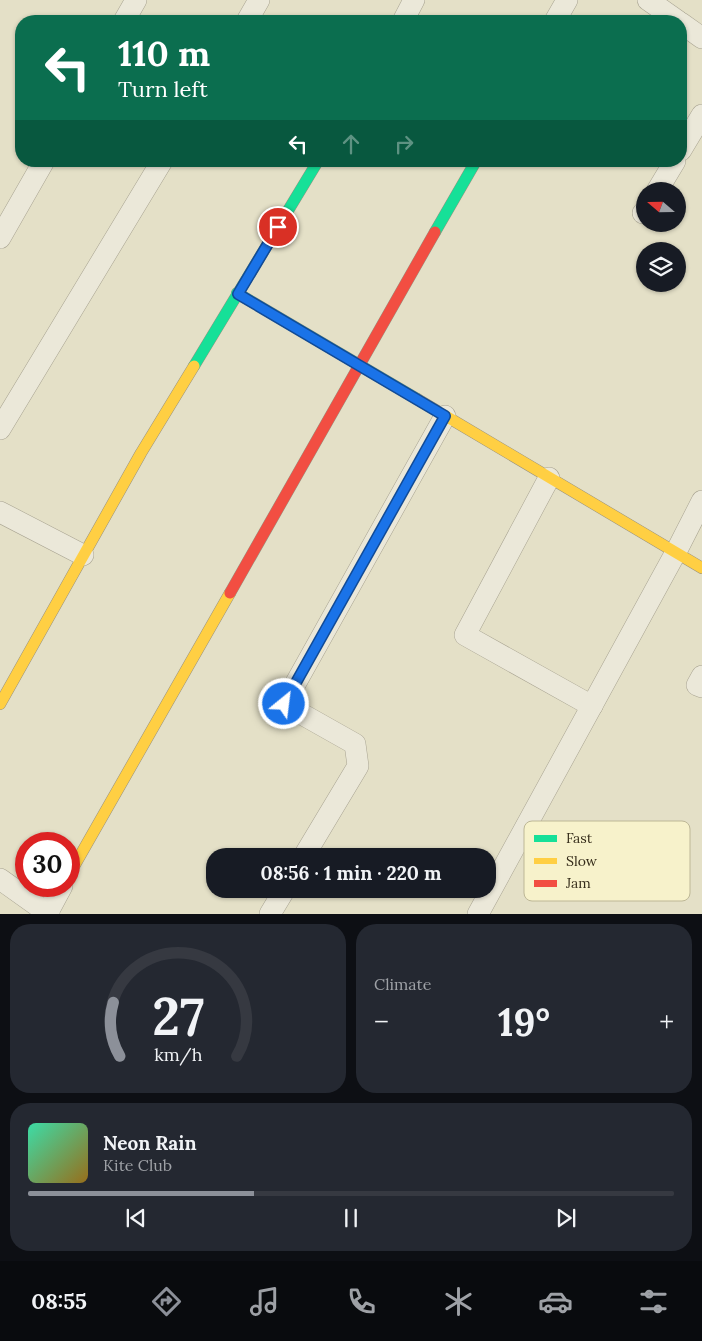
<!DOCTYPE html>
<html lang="en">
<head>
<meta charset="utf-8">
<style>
	:root { --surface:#171b24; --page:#242831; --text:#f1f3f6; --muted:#9ea1a6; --line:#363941; --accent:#8c9099 }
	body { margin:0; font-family:Lora,serif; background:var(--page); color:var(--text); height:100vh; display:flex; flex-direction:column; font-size:19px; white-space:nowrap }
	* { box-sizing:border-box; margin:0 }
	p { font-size:16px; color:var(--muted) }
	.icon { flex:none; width:28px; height:28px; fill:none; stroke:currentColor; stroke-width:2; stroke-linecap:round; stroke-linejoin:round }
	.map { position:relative; height:914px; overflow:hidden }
	.sheet { display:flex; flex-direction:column; gap:10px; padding:10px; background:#0d0f14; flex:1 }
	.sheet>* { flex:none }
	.hud { position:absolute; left:15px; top:15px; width:672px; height:152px; border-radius:20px; box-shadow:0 1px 4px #0004; background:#0b6e4f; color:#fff; overflow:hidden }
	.needle { width:32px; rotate:290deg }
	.fabs { position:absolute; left:636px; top:182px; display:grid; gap:10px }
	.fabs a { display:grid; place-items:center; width:50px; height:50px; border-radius:50%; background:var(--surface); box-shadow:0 1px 4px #0004; font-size:25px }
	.speed { position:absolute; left:15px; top:832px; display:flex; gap:10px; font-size:25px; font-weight:700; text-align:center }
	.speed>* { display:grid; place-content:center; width:65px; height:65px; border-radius:50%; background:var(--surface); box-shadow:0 1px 4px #0004; line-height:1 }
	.speed .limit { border:8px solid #d22; background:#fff; color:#111 }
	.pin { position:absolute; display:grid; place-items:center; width:42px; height:42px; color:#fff; margin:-21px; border:2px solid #fff; border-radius:50%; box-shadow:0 1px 5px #0007 }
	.me { position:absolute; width:55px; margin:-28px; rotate:29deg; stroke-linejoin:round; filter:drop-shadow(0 0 4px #0008) }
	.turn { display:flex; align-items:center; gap:18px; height:105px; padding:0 20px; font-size:22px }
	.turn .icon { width:65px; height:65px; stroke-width:2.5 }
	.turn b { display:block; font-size:35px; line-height:42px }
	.lanes { display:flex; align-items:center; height:48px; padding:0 20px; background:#0003; justify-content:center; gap:25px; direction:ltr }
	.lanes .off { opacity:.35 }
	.big { font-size:38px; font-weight:800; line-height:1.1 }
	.sheet .card { flex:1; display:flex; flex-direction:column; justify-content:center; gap:8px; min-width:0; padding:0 18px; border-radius:20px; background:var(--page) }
	.sheet .dial { align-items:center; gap:0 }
	.dial svg { height:130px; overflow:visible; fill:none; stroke:var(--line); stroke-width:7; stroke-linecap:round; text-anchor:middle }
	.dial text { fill:var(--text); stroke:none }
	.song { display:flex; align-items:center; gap:15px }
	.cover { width:60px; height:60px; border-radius:8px; background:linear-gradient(135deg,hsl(160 70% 55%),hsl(40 70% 35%)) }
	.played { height:5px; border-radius:2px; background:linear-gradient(90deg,var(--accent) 35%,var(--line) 35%) }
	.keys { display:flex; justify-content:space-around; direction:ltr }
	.heat { display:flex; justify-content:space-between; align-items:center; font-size:28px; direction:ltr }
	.sheet .tiles { flex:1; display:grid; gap:10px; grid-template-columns:1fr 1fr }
	.card:last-child { grid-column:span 2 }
	.trip { position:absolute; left:206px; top:848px; width:290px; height:50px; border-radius:20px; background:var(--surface); box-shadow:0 1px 4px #0004; font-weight:800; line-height:50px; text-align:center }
	.dock { display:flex; height:80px; justify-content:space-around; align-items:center; background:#090b0e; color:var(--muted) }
	.dock .icon { width:35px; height:35px }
	.dock .selected { color:var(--accent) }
	.dock b { font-size:22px; color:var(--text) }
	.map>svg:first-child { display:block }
</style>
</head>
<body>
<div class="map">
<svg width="702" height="914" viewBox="0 0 702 914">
	<rect width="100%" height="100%" fill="#e4e0c7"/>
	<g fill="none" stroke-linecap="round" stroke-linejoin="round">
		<defs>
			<g id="street">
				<path d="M648 0 678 21"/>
				<path d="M124 21 136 0"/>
				<path d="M247 21 259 0"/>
				<path d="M403 21 414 0"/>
				<path d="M555 21 567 0"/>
				<path d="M681 23 702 38"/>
				<path d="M681 150 702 115"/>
				<path d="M657 191 675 161"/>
				<path d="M643 213 645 211"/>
				<path d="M0 238 44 161"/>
				<path d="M0 429 162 161"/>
				<path d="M549 478 465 635 592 706"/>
				<path d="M0 512 83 555"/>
				<path d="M702 676 697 685 702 687"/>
				<path d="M304 856 358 766 355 744 284 704 445 416"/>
				<path d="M0 879 49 914"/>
				<path d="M47 914 62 886"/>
				<path d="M270 914 285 889"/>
				<path d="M478 914 676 552 702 501"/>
			</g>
			<g id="fast">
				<path d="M435 232 476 161"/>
				<path d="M237 293 417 399"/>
				<path d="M194 366 318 161"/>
			</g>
			<g id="slow">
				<path d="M417 399 702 568"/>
				<path d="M0 704 141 453 194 366"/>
				<path d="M69 875 230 593"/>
			</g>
			<path id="jam" d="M230 593 435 232"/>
		</defs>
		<use href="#street" stroke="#a8a391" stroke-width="22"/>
		<use href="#fast" stroke="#989281" stroke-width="12"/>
		<use href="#slow" stroke="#989281" stroke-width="12"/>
		<use href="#jam" stroke="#989281" stroke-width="12"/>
		<use href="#street" stroke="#ebe8d9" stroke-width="21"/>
		<use href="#fast" stroke="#16e098" stroke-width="11"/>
		<use href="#slow" stroke="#ffcf43" stroke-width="11"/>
		<use href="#jam" stroke="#f24e42" stroke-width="11"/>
	</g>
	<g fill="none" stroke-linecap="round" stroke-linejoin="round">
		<defs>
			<path id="route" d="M278 227 238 294 445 416 284 704"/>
		</defs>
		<use href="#route" stroke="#114b97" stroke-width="12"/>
		<use href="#route" stroke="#1a73e8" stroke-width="9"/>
	</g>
	<rect x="524" y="821" width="166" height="80" rx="8" fill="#f7f2cb" stroke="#bdb796" stroke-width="1"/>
	<rect x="534" y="835" width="23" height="7" fill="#16e098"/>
	<rect x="534" y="858" width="23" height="6" fill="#ffcf43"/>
	<rect x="534" y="880" width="23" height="7" fill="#f24e42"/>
	<g font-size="14" fill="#352c1a">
		<text x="566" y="843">Fast</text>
		<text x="566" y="866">Slow</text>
		<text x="566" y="888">Jam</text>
	</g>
</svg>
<div class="fabs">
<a><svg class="needle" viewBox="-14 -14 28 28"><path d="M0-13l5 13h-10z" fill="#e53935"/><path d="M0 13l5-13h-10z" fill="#9ea1a6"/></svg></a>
<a><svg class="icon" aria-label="layers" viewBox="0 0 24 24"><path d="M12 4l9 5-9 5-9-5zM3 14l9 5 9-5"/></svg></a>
</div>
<div class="speed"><div class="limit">30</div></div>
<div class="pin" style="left:278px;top:227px;background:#d93025"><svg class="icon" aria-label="arrive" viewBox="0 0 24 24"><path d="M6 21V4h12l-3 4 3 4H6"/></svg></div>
<svg class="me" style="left:284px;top:704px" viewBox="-20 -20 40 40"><circle r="17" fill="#1a73e8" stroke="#fff" stroke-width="3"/><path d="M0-11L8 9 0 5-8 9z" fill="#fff"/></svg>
<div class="trip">08:56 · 1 min · 220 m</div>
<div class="hud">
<div class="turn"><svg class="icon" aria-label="left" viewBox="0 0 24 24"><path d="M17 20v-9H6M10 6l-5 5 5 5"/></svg><div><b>110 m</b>Turn left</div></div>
<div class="lanes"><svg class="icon" aria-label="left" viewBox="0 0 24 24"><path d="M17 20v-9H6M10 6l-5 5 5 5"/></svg><svg class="icon off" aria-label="ahead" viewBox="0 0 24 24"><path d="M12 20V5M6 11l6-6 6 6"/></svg><svg class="icon off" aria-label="right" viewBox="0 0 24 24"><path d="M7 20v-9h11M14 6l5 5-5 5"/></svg></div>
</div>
</div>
<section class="sheet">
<div class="tiles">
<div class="card dial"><svg viewBox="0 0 100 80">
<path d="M14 69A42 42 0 1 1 86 69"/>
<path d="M14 69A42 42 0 0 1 10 36" stroke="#8c9099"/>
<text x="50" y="56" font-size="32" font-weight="700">27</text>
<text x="50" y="72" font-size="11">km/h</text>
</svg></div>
<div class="card"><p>Climate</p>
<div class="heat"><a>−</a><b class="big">19°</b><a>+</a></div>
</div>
<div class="card">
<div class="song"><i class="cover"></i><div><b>Neon Rain</b><p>Kite Club</p></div></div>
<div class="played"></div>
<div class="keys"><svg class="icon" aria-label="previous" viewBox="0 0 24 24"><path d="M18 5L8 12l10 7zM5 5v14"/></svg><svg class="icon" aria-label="pause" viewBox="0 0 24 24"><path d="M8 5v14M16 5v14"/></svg><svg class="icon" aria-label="next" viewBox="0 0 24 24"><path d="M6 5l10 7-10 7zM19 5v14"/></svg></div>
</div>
</div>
</section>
<nav class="dock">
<b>08:55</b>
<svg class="icon selected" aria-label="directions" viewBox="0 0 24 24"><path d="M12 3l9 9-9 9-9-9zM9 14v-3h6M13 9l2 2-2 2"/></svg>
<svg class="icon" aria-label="music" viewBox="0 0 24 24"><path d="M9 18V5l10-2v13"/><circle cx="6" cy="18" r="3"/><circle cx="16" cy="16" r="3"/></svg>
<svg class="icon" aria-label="phone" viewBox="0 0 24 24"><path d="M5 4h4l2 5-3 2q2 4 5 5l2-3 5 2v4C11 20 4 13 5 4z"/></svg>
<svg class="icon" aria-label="climate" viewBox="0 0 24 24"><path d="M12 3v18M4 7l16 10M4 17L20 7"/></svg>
<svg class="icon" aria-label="car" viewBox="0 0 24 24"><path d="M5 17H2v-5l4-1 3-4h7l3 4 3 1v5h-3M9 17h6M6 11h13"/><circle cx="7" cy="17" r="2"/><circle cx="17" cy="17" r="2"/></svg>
<svg class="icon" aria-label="filters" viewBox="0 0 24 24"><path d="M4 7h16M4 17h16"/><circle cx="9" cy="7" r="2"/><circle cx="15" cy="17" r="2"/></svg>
</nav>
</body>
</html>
